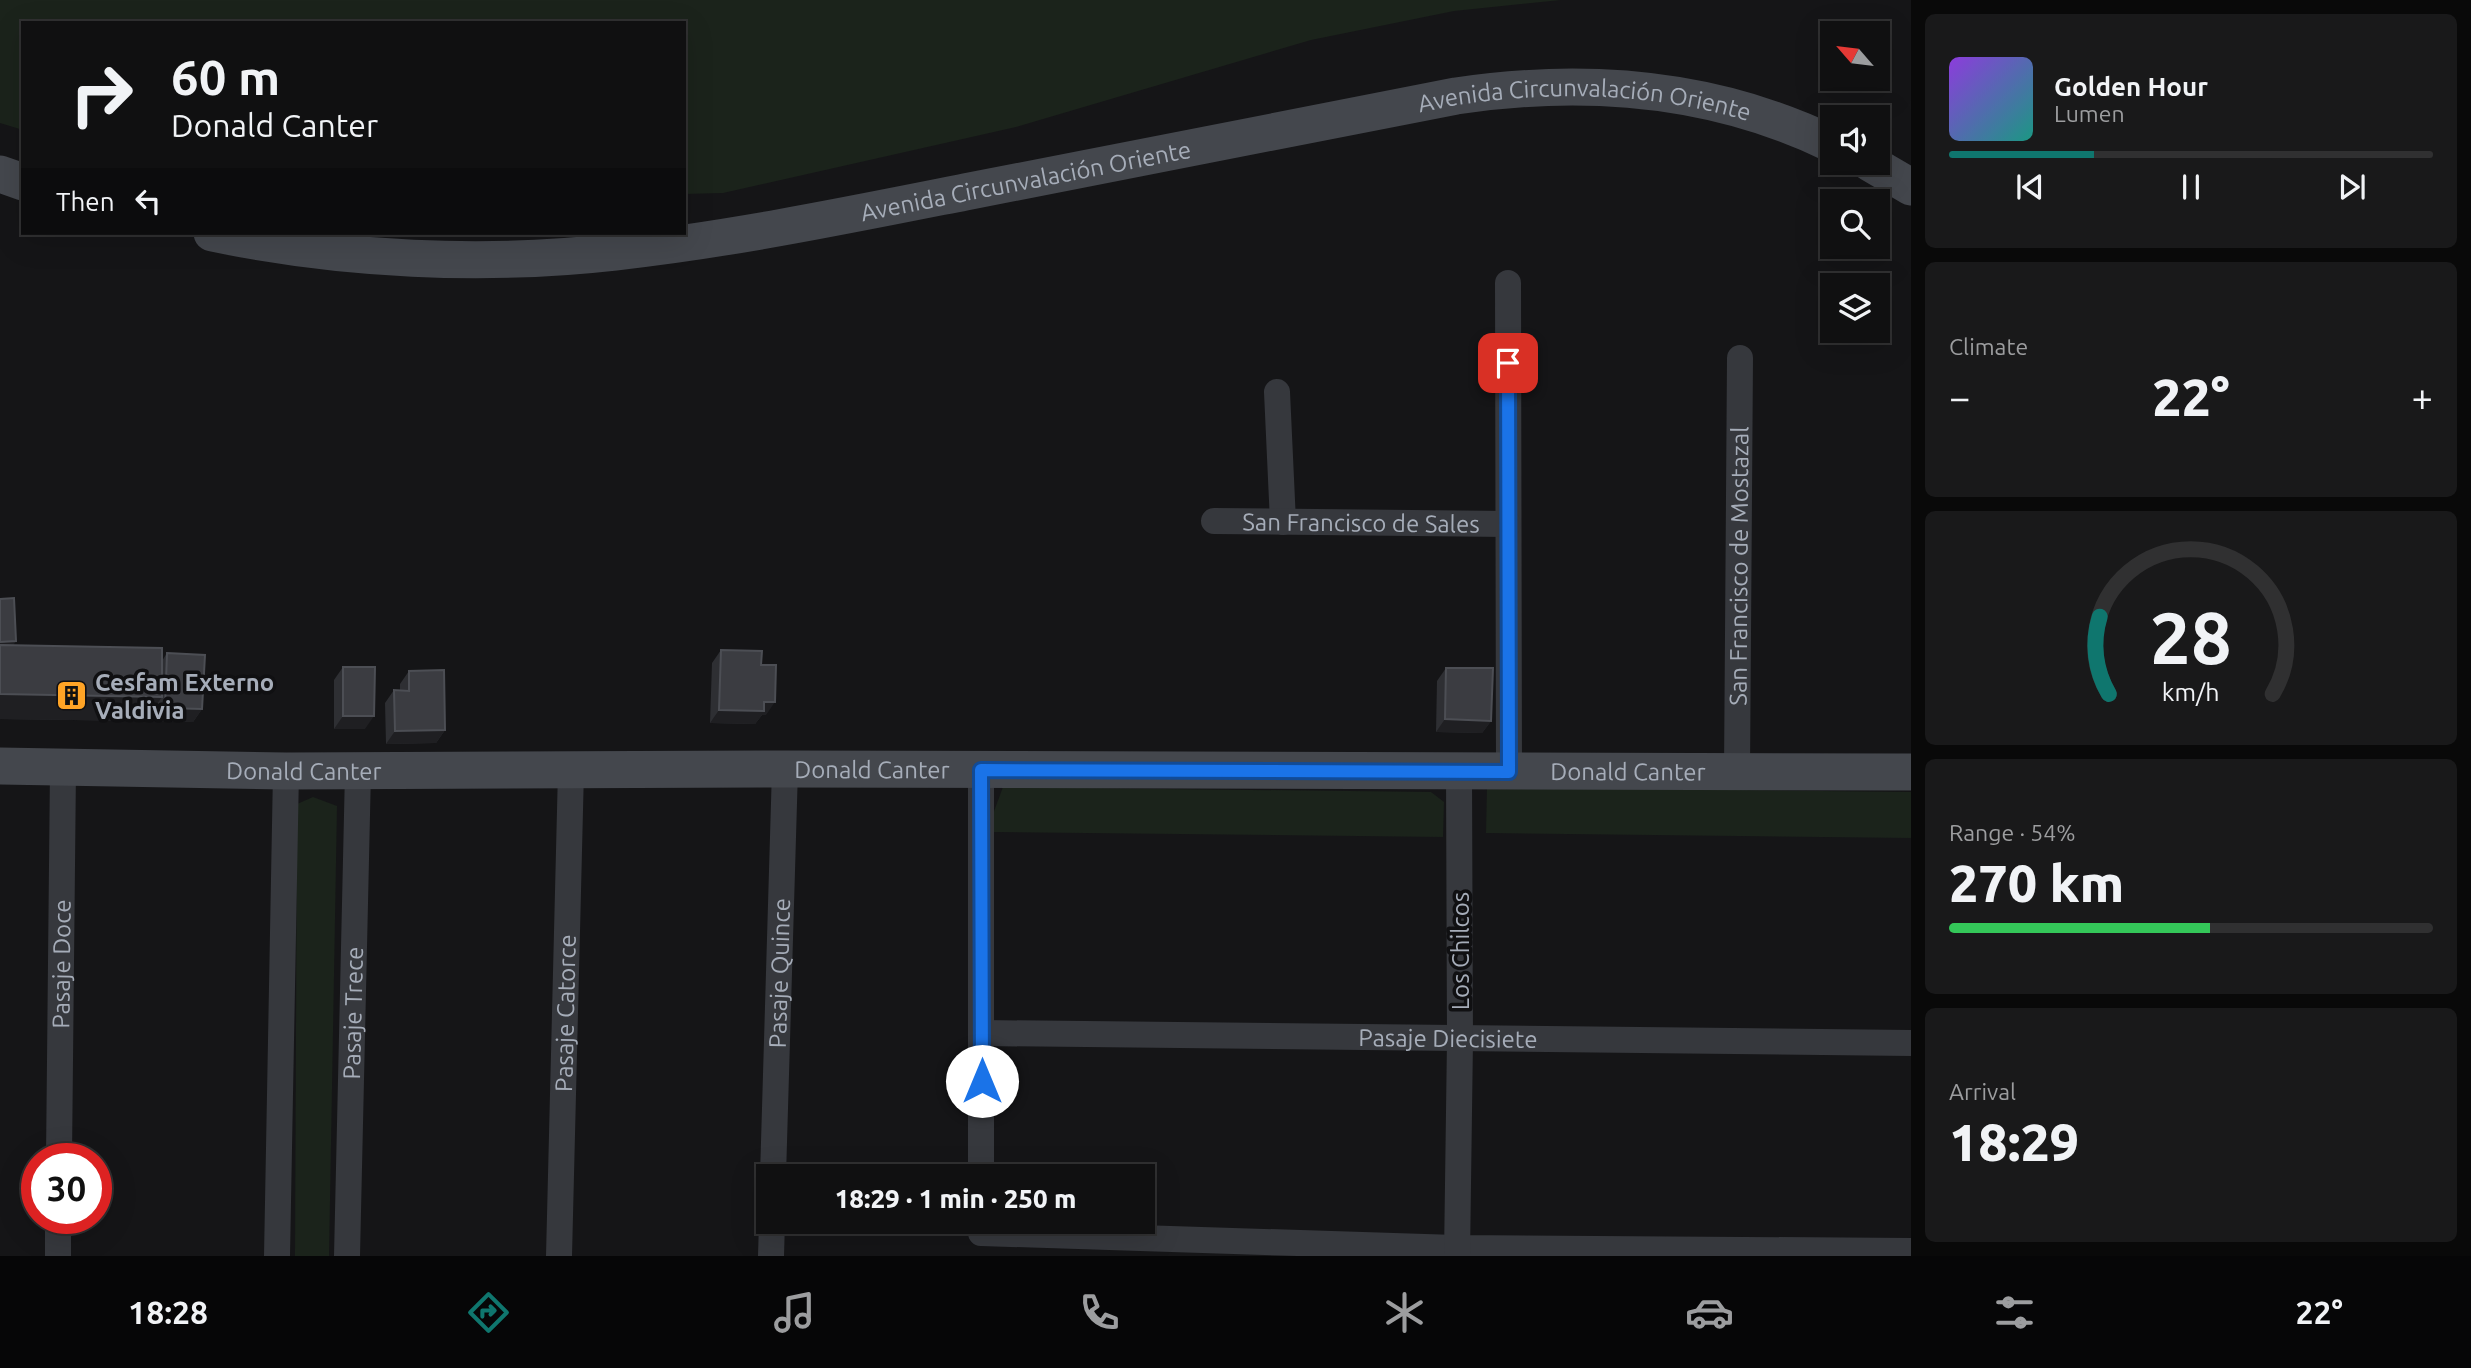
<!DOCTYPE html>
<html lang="en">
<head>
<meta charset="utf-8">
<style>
	:root { --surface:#101011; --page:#19191a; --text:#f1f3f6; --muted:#9c9d9f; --line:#303031; --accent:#0f766e }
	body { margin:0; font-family:Ubuntu,sans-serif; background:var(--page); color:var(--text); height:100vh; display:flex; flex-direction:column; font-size:26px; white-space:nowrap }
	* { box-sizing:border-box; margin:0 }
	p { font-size:23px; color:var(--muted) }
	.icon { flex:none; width:38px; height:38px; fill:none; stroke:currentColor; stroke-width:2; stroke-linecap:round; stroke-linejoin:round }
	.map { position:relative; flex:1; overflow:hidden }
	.side { display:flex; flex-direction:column; gap:14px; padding:14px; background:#090909; width:560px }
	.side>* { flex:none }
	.banner { position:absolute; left:21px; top:21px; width:665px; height:214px; border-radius:0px; box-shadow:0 7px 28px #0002,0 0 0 2px var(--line); background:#101011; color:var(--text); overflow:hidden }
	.needle { width:46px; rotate:298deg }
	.controls { position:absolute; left:1820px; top:21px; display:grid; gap:14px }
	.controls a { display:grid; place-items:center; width:70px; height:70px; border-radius:0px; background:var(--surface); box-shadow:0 7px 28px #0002,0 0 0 2px var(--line); font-size:35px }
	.speed { position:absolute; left:21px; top:1143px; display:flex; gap:14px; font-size:35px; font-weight:700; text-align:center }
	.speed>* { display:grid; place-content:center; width:91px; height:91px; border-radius:50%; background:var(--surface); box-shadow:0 7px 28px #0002,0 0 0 2px var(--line); line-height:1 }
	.speed .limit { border:10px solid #d22; background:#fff; color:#111 }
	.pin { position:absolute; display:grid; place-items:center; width:60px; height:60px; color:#fff; margin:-30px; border-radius:14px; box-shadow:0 4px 10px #0006 }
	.me { position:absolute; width:77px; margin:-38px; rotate:0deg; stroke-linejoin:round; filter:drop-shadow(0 0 5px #0008) }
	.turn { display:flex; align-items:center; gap:24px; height:147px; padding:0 35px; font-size:32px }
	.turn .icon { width:91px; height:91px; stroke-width:2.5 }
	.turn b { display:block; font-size:49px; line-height:60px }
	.then { display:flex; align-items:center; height:66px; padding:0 35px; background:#0003; gap:14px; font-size:26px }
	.big { font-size:52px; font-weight:800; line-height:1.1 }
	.side .tile { flex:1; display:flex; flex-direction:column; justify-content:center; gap:10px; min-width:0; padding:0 24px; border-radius:10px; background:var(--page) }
	.side .dial { align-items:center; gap:0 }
	.dial svg { height:182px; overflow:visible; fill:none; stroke:var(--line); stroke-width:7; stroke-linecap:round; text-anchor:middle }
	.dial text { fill:var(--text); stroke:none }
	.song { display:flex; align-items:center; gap:21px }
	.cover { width:84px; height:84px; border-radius:10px; background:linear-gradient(135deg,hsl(270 70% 55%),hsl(170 70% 35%)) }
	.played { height:7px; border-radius:4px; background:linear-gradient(90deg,var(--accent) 30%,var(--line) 30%) }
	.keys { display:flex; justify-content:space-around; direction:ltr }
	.heat { display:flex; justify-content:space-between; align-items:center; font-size:38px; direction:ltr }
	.charge { height:10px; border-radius:5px; background:linear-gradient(90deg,#34c759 54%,var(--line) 0) }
	.trip { position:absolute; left:756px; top:1164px; width:399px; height:70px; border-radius:0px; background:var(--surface); box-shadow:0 7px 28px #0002,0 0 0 2px var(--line); font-weight:800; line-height:70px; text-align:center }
	.dock { display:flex; height:112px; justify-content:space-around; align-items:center; background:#060607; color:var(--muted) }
	.dock .icon { width:49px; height:49px }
	.dock .on { color:var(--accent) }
	.dock b { font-size:32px; color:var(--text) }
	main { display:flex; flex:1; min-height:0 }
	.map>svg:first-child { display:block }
</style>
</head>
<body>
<main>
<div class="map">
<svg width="1911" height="1256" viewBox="0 0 1911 1256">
	<rect width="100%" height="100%" fill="#151517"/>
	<g fill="#1b231b">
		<path d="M0 0H1561L1454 11 1311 40 1016 127 723 193 684 194V23H23V130L0 123Z"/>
		<path d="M1003 787 1431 792 1444 802 1443 837 993 832V814Z"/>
		<path d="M1487 787 1911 792V838L1486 833Z"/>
		<path d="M313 797 337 806 329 1256H295L297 804Z"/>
	</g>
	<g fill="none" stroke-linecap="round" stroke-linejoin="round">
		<g stroke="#36383d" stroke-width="26">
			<path d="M1508 283 1509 772"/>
			<path d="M1277 392 1283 522"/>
			<path id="s1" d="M1214 521 1508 524"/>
			<path id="s2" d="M1737 772 1740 358"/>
			<path id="s3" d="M982 1033 1911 1043"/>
			<path id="s4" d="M59 1158 63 768"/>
			<path id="s5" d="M773 1176 785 769"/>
			<path d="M981 1176V770"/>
			<path d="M981 1233 1456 1248 1911 1251"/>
			<path d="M58 1256V1218"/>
			<path d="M277 1256 286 771"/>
			<path id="s6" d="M347 1256 358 771"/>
			<path id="s7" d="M559 1256 571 770"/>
			<path d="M771 1256 772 1222"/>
			<path d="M1457 1256 1460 1040 1459 773"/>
		</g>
		<g stroke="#44474d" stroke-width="37">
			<path d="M1870 163 1911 187"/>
			<path d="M0 174 23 182"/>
			<path id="s8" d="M212 233C342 260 483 267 615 252 732 239 849 215 965 192 1128 161 1292 129 1456 96 1584 77 1714 87 1832 144"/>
			<path id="s9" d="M0 766 286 771 785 769 1911 772"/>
		</g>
	</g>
	<g fill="#2e2f33">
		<path d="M0 599 16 641 12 646 162 661 167 653 202 709 193 722 156 721 157 704 145 721 0 719Z"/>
		<path d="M721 650 766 715H762L755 724 710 723 712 663Z"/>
		<path d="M343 667 365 729H334V680Z"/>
		<path d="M1446 668 1491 721 1482 733 1436 732 1437 681Z"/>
		<path d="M409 671 445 730 436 743 386 744 385 703 394 690H400V684Z"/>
	</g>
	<g fill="#1f1f22">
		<path d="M16 641 7 654H0V642Z"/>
		<path d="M0 694 162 697 145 721 0 719Z"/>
		<path d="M764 702H775L766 715H762L755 724 710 723 719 710Z"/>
		<path d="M165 708 202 709 193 722 156 721Z"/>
		<path d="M343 716H374L365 729H334Z"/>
		<path d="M1445 719 1491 721 1482 733 1436 732Z"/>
		<path d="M445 730 436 743 386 744 395 731Z"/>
	</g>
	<g fill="#3b3c41" stroke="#4c4e54" stroke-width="2">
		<path d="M14 598 16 641 0 642V599Z"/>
		<path d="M0 645 162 648V697L0 694Z"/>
		<path d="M721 650 762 651 761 665H776L775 702H764V711L719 710Z"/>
		<path d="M167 653 205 655 202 709 165 708Z"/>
		<path d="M343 667H375L374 716H343Z"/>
		<path d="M1446 668H1493L1491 721 1445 719Z"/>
		<path d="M444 670 445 730 395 731 394 690 409 691V671Z"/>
	</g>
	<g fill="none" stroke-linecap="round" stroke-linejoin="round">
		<defs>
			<path id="route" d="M982 1081 981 770 1509 772 1508 363"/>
		</defs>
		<use href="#route" stroke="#114b97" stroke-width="18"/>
		<use href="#route" stroke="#1a73e8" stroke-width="12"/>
	</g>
	<defs>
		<symbol id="building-square" viewBox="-11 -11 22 22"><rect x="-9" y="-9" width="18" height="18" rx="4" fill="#ffa426" stroke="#101012"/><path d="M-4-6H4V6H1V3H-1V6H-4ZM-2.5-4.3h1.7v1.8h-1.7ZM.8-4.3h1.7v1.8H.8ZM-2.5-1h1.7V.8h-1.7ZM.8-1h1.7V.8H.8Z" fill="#111"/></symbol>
	</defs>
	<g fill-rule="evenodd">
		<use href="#building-square" x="54" y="678" width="35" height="35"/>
	</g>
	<g text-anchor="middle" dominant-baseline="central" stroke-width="7" stroke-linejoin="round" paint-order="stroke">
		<g font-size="24" fill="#a6adb9" stroke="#101012">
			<text stroke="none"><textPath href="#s8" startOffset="1390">Avenida Circunvalación Oriente</textPath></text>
			<text stroke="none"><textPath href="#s8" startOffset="822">Avenida Circunvalación Oriente</textPath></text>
			<text stroke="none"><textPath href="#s1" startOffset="147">San Francisco de Sales</textPath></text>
			<text stroke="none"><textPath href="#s2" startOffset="206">San Francisco de Mostazal</textPath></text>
			<text stroke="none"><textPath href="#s9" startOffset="872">Donald Canter</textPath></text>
			<text stroke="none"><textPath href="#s9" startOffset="304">Donald Canter</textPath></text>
			<text stroke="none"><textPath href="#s9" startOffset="1628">Donald Canter</textPath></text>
			<text transform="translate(1460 951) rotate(-90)">Los Chilcos</text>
			<text stroke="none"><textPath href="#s4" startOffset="194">Pasaje Doce</textPath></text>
			<text stroke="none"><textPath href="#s5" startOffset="203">Pasaje Quince</textPath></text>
			<text stroke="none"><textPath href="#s6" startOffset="243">Pasaje Trece</textPath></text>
			<text stroke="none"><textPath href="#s7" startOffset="243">Pasaje Catorce</textPath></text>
			<text stroke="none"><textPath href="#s3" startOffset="466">Pasaje Diecisiete</textPath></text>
		</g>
		<g font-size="24" font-weight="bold" fill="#a6adb9" stroke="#101012" text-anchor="start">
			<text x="95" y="682">Cesfam Externo<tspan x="95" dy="28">Valdivia</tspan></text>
		</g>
	</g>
</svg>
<div class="controls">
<a><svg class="needle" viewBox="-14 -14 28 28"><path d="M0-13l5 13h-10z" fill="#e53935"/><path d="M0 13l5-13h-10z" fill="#9c9d9f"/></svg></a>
<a><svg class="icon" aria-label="sound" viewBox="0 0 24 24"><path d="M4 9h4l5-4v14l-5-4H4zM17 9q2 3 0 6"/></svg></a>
<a><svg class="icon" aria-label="search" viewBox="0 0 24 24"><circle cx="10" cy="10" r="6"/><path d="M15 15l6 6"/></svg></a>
<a><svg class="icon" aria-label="layers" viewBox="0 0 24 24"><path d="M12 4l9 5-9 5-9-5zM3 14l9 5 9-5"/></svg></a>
</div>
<div class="speed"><div class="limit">30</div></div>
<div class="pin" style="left:1508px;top:363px;background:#d93025"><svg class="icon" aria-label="arrive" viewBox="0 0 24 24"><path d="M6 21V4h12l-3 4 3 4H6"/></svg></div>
<svg class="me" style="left:982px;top:1081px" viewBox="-20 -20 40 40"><circle r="19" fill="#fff"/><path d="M0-13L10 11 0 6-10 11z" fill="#1a73e8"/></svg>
<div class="trip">18:29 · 1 min · 250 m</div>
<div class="banner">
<div class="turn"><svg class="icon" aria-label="right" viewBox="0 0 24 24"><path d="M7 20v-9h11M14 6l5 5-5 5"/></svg><div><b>60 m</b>Donald Canter</div></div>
<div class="then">Then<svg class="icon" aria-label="left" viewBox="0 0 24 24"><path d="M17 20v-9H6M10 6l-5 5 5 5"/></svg></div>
</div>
</div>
<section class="side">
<div class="tile">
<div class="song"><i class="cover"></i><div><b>Golden Hour</b><p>Lumen</p></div></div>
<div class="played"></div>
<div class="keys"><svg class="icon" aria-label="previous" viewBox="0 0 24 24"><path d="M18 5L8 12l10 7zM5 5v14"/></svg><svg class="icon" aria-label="pause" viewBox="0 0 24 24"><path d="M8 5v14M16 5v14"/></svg><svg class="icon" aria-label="next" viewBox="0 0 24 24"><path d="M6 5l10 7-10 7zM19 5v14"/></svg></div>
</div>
<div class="tile"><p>Climate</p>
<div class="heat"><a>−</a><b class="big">22°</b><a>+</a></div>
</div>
<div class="tile dial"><svg viewBox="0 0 100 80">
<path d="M14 69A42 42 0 1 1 86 69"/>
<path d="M14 69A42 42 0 0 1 10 35" stroke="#0f766e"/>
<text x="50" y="56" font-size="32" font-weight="700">28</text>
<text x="50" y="72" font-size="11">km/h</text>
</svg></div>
<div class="tile"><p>Range · 54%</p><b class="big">270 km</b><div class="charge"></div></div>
<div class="tile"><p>Arrival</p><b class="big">18:29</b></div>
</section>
</main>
<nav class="dock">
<b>18:28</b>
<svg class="icon on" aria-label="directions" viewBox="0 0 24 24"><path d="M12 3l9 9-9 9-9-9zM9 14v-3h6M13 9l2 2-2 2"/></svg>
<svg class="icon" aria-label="music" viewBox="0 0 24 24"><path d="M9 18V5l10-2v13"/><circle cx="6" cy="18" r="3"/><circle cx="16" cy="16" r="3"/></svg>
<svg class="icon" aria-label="phone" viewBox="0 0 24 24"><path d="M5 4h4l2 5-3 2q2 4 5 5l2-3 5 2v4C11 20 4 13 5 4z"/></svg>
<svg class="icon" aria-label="climate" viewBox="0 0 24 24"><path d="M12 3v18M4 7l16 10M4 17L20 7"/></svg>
<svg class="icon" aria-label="car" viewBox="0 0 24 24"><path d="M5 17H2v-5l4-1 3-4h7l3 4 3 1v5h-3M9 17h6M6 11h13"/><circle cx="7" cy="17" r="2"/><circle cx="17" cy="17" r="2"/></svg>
<svg class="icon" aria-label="filters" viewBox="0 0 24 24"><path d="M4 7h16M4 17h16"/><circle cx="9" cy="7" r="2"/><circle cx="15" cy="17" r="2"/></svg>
<b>22°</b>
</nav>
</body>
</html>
